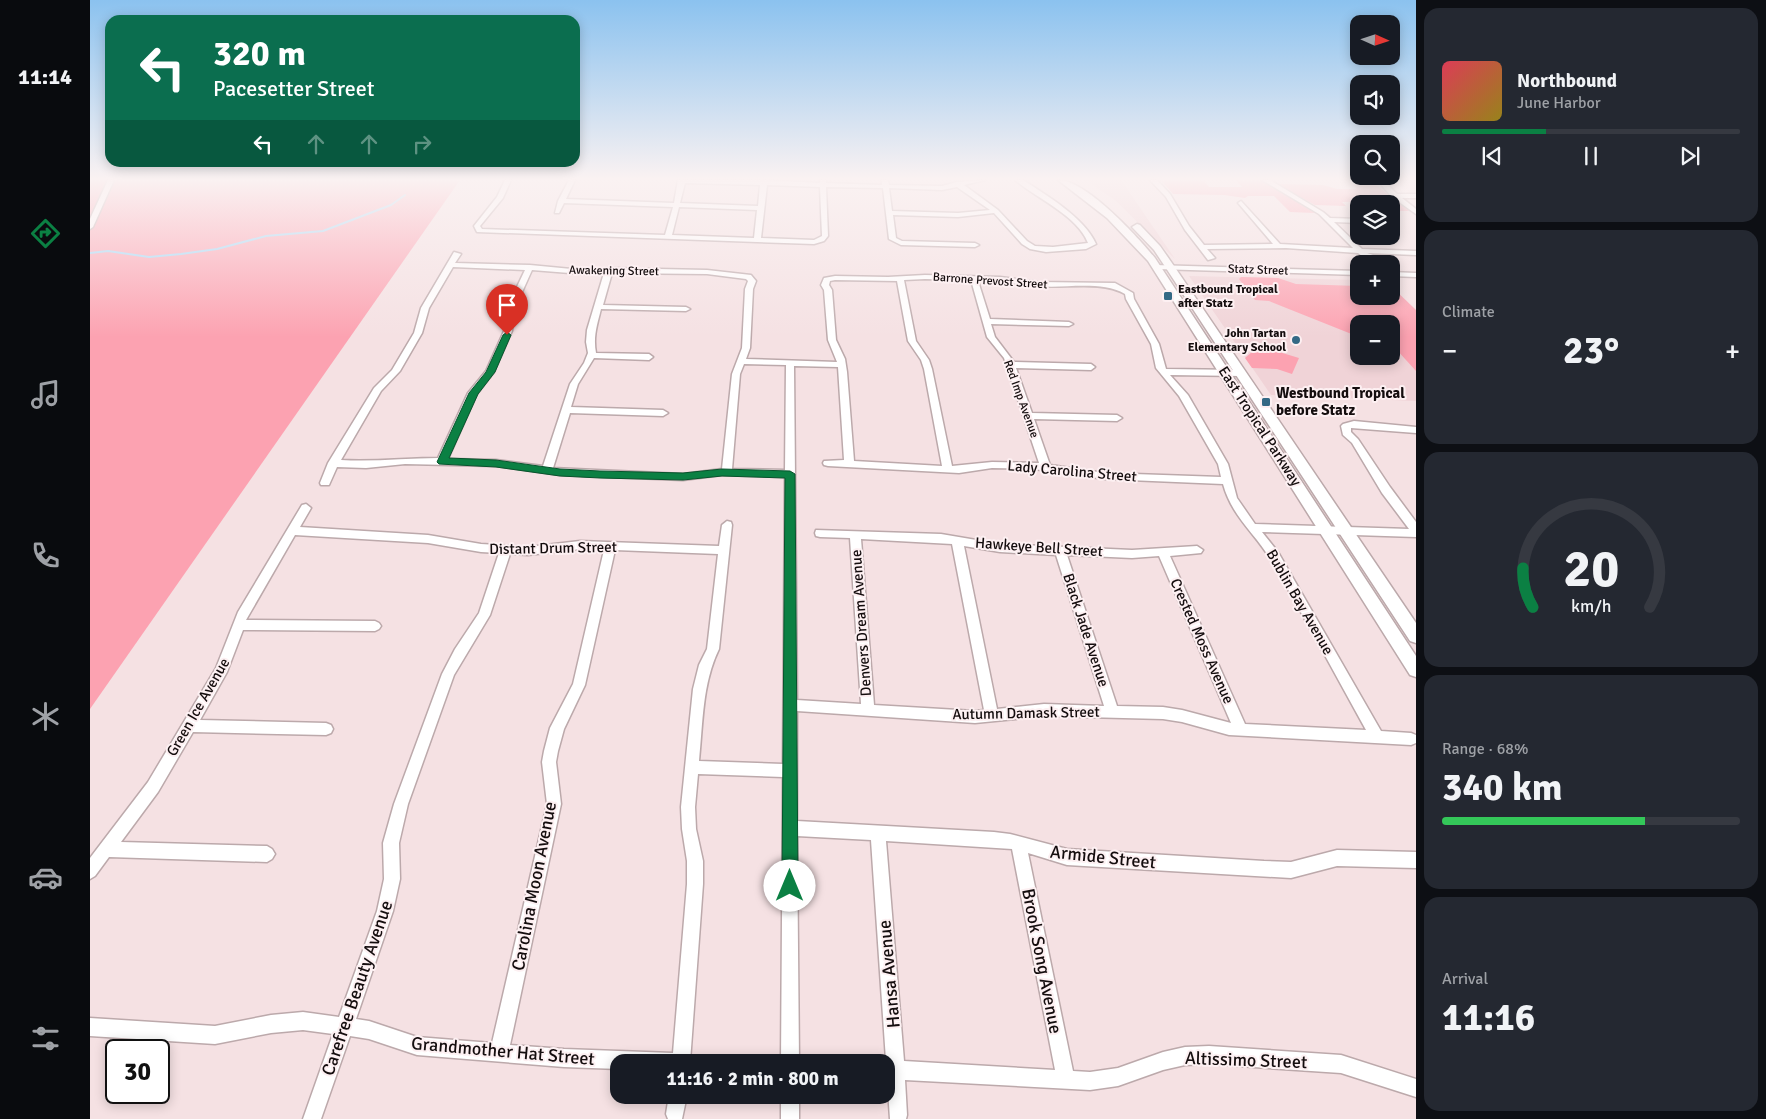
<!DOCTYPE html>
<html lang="en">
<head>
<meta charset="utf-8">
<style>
	:root { --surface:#171b24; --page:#242831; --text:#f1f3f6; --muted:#9ea1a6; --line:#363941; --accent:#0b8043 }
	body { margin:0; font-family:Signika,sans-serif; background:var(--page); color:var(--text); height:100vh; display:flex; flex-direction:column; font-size:19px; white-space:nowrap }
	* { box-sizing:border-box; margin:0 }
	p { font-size:16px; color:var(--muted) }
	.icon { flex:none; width:28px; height:28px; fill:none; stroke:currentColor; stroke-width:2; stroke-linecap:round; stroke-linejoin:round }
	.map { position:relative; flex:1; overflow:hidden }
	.sheet { display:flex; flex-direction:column; gap:8px; padding:8px; background:#0d0f14; width:350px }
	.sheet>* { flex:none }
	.hud { position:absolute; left:15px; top:15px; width:475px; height:152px; border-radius:15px; box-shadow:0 2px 12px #0003; background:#0b6e4f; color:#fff; overflow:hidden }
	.needle { width:32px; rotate:93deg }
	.tools { position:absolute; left:1260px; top:15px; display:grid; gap:10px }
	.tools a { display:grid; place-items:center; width:50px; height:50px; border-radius:10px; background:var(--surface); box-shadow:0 2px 12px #0003; font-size:25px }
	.speed { position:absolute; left:15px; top:1039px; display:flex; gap:10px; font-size:25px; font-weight:700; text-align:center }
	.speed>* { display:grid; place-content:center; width:65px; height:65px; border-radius:50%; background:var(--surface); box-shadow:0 2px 12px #0003; line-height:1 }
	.speed .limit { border:2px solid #111; border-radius:8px; background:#fff; color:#111 }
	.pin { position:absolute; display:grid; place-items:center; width:42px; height:42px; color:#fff; margin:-51px -21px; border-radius:50% 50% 50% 0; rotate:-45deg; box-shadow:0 0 5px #0007 }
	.pin .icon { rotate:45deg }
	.me { position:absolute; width:55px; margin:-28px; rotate:0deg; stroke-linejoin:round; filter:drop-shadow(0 0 4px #0008) }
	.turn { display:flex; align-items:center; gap:18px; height:105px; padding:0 25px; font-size:22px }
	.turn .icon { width:65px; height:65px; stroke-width:2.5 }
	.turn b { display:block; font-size:35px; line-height:42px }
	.lanes { display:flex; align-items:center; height:48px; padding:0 25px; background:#0003; justify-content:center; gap:25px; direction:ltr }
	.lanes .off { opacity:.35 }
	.big { font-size:38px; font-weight:800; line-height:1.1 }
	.sheet .widget { flex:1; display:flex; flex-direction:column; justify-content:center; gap:8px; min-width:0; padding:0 18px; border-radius:15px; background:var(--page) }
	.sheet .dial { align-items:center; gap:0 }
	.dial svg { height:130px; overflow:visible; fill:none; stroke:var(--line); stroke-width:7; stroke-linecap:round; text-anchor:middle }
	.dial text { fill:var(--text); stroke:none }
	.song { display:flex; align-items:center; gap:15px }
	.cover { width:60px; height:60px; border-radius:8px; background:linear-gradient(135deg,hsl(350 70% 55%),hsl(50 70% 35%)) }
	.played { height:5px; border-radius:2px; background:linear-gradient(90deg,var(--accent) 35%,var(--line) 35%) }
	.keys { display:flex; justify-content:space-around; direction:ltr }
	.heat { display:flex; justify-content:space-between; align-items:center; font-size:28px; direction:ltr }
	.charge { height:8px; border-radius:4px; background:linear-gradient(90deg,#34c759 68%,var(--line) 0) }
	.trip { position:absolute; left:520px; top:1054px; width:285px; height:50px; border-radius:15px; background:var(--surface); box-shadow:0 2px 12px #0003; font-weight:800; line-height:50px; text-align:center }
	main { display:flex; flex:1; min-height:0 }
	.menu { display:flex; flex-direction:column; width:90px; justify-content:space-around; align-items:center; background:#090b0e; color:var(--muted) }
	.menu .icon { width:35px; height:35px }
	.menu .selected { color:var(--accent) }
	.menu b { font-size:22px; color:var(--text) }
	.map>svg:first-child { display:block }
</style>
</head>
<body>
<main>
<nav class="menu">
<b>11:14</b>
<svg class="icon selected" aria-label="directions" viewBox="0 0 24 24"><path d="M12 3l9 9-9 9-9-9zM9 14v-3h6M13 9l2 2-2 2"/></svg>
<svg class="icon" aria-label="music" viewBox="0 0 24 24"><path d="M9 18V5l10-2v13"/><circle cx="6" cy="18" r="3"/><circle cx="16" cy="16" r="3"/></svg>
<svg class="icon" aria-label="phone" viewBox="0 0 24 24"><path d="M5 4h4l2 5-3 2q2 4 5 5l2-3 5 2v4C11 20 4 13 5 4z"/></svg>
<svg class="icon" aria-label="climate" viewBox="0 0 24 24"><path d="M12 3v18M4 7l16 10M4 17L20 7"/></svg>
<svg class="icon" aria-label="car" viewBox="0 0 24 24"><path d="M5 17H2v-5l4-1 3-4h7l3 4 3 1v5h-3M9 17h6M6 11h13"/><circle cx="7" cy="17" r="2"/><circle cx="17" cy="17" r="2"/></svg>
<svg class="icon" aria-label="filters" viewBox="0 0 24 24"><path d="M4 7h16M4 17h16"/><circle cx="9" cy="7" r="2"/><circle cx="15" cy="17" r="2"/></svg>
</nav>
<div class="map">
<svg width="1326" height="1119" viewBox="0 0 1326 1119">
	<rect width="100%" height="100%" fill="#f5e1e3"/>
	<g fill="#f0d3d7" fill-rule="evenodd">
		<path d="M996 180H1031L1085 259 1026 201Z"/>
		<path d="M1099 276 1269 280V296H1301V286L1326 310V401L1181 395ZM1269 324H1301V356H1269Z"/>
	</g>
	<g fill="#fca2b1">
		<path d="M0 180H370L0 709Z"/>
		<path d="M1071 180 1114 181 1119 187H1152L1146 180H1171L1225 213 1200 212 1184 196H1158L1155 198 1134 195 1083 194Z"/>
		<path d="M1186 184 1233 185 1247 189H1267L1263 184 1286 185 1319 211H1301V204H1286L1283 201 1252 202 1256 206 1225 205Z"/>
		<path d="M1151 277 1188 278 1206 284 1269 286V296H1301V286L1326 310V371L1306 349H1301V324H1269V337L1179 301 1165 300 1149 279Z"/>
		<path d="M1169 346 1209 358 1202 374 1187 369 1162 368 1155 358Z"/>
	</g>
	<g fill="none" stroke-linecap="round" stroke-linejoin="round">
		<path stroke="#9fd8f9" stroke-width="2" d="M0 253 18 251 59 257 91 254 127 249 176 236 233 231 301 205 315 195"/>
		<defs>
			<g id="minor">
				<path d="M18 180H24L3 227 0 229V219Z"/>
				<path d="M415 180H421L413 198 390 226 392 229 575 235 583 207 474 203 469 213H465L468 201 479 180H485L476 199 584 203 588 180H677L730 183V180H736V183L792 185V180H798L799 185 852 186 867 182 895 180 874 185 908 210 937 241 945 246 963 247 998 243C987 215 947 199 925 180H933C956 195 995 218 1006 244L996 249 956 252 940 249 932 244 904 213 868 217 803 215 806 238 812 241 885 243 889 245 885 247 811 245 799 239 793 188 736 187 738 236 734 241 724 244 387 232 384 226 407 197ZM595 183 670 185 668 206 590 203ZM677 185 730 187 732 236 724 240 671 238ZM867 187 900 210 868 213 802 211 799 188 852 190ZM589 207 667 210 664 238 582 235Z"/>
				<path d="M1060 180H1067L1080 194 1099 226 1114 245 1183 244 1149 204 1148 203 1151 201 1190 244 1263 248 1229 214 1172 180H1180L1233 212 1240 218 1269 219V223L1244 222 1272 249 1326 251V255L1277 253 1283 255 1290 264H1283L1268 253 1196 248 1117 249 1125 258 1118 260 1095 230 1076 197Z"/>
				<path d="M1287 180H1293L1307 194H1326V198H1312L1326 209V214L1302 197Z"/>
				<path d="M364 252 371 254 365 263 440 265 492 270 519 268 617 270 661 275 666 281 663 289 660 348 656 359 747 362 738 340 734 290 731 285 734 278 745 276 798 277 835 275 910 277 948 282 1025 283 1043 293 1044 299 1069 344 1076 369 1151 370 1155 373 1151 376 1080 375 1098 395 1138 464 1147 498 1165 524 1319 529 1292 493 1262 443 1253 435 1251 426 1253 424 1264 421 1326 427V433L1261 428V432L1268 439 1300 487 1326 522V537L1172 532 1188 552 1291 731 1321 733 1326 735V743L1321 745 1139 735 1092 722 1073 719 954 716 885 723 707 711V821L904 832 920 834 977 849 1174 861 1201 862 1247 850 1326 852V868L1247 866 1201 878 977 865 938 853 983 1071 1000 1072 1028 1068 1073 1052 1095 1047 1119 1046 1251 1055 1326 1079V1097L1251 1073 1119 1064 1095 1065 1073 1070 1028 1086 1000 1090 815 1080 817 1115 816 1119H800L781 840 707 836 709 1062H691L693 777 608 774 605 807 606 829 613 861V884L600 1062H529V1069L474 1067 327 1055 279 1039 260 1036 231 1119H213L243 1034 213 1030 181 1033 125 1044 0 1036V1018L125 1026 181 1015 213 1012 249 1017 287 911 294 879 293 843 304 804 352 674 365 649 389 613 409 553 391 552 338 543 205 535 156 620 285 621 289 623 291 626 289 629 285 631 153 630 137 672 110 720 236 723 241 725 243 729 241 733 236 735 103 732 68 792 31 842 177 846 182 849 185 854 182 859 177 862 19 857 5 876 0 879V858L58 782 126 668 148 612 212 505 216 504 221 508 210 527 338 535 391 544 438 547 490 541 629 546 632 525 637 521 641 522 642 525 629 649C612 684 613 723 609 761L693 764 695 477 632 475 593 480 470 475 406 466 315 464 276 468 247 467 239 485H231L230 483 238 463 284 388 302 370 324 333 331 308ZM363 267 435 270 416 310 414 331 396 371 378 393 348 458C316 458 284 462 251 460L291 391 310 371 332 333 339 308ZM442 270 492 274 514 273 497 330 496 342 498 353 494 363 480 384 453 466 406 460 358 459 387 394 404 372 422 331 424 310ZM522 273 617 274 656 279 658 281 655 289 652 348 642 374 632 469 593 474 463 468 480 413 573 416 578 413 573 410 481 407 488 384 504 358 559 360 563 357 559 354 506 353C503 337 507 325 511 309L596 311 600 309 596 307 513 305ZM835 279 881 280 897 337 914 358 949 463 902 462 862 466 842 369 839 360 826 341 814 280ZM745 280 807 281 818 341 831 360 834 369 852 466 764 461 757 372 755 359 746 340 742 290 739 285 740 281ZM888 281C908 281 927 284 947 286 975 289 1010 280 1035 294L1036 299 1061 344 1066 368 1089 396 1128 464 1131 477 1015 473 960 465 944 419 1027 421 1032 418 1027 415 942 413 926 368 1001 370 1005 367 1001 364 924 362 905 337 901 324 979 326 983 324 979 322 900 319ZM654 364 696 365 695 470 642 469 650 374ZM704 366 748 367 754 460 734 461 733 463 734 465 738 466 869 473 902 468 944 469 1015 479 1133 484C1142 517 1165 533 1181 560 1214 616 1245 674 1276 730L1155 724 1080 556 1111 553 1113 550 1107 546 1042 550 910 544 851 534 726 530 725 533 726 536 730 537 760 538 771 704 707 700ZM771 539 862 544 894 710 885 711 784 705ZM874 546 910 552 966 555 1014 706 954 704 907 709ZM490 549 514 550 483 684 460 728 454 751 452 762 457 804 402 1043 327 1037 279 1021 266 1019 303 911 310 879 309 843 318 804 364 675 400 615 420 554 438 555ZM525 550 628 554 617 649 609 665 603 689 591 807 592 829 597 861V884L583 1053 474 1049 420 1045 471 804 466 762 468 751 474 729 495 685ZM977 555 1042 558 1069 556 1141 723 1092 710 1073 707 1027 706ZM796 841 922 849 965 1070 814 1061Z"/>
				<path d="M1064 265 1269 271V275L1067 269 1063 267Z"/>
				<path d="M1301 272 1326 273V277L1301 276Z"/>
				<path d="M579 1095H597L592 1119H578L576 1114Z"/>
				<rect x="691" y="1095" width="18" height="24"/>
			</g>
			<g id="major">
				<path d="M968 180C996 180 1047 236 1065 258L1326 656V677L1320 675 1058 261 1017 218Z"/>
				<path d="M1047 224 1050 225 1070 246 1084 266 1326 623V643L1320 641 1076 268 1064 250 1042 227Z"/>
			</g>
		</defs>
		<use href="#minor" stroke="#bca9ab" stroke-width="3"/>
		<use href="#major" stroke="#bca9ab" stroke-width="3"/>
		<use href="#minor" fill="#fff" fill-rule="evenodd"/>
		<use href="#major" fill="#fff" fill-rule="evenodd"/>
	</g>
	<linearGradient id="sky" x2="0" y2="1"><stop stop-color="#8bc2ef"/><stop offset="0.53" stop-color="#faf2f2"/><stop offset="1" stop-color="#faf2f2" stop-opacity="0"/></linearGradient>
	<rect width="1326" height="337" fill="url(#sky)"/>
	<path fill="#0b8043" stroke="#07532c" d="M417 332 421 335 405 372 388 394 359 458 406 460 470 469 510 471 593 473 632 469 700 471 705 474 708 886 705 892 700 894 694 892 692 886 695 478 632 476 593 480 510 478 470 476 406 467 349 464 347 462 379 393 396 372 413 335Z"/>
	<g fill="#346985" stroke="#fdf0f2" stroke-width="2">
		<rect x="1073" y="291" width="10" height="10" rx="2.5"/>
		<circle cx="1206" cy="340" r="5"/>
		<rect x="1171" y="397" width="10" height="10" rx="2.5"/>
	</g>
	<g text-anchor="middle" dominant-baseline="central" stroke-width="4" stroke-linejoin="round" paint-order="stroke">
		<g font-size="12" fill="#140d0e" stroke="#fdf0f2">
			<text transform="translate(1168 270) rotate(2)">Statz Street</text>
			<text transform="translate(524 271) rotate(1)">Awakening Street</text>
			<text transform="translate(900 281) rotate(4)">Barrone Prevost Street</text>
			<text transform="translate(931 399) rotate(70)">Red Imp Avenue</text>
		</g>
		<g font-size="12" font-weight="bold" fill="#140d0e" stroke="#fdf0f2" text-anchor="start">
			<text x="1088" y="289">Eastbound Tropical<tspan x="1088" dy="14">after Statz</tspan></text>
			<text x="1196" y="333" text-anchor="end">John Tartan<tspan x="1196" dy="14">Elementary School</tspan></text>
		</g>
		<g font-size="15" font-weight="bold" fill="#140d0e" stroke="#fdf0f2" text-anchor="start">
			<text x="1186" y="393">Westbound Tropical<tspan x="1186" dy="17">before Statz</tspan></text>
		</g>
		<g font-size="15" fill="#140d0e" stroke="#fdf0f2">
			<text transform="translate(1170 426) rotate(57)">East Tropical Parkway</text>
			<text transform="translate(982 471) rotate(5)">Lady Carolina Street</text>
			<text transform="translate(949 547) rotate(4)">Hawkeye Bell Street</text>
			<text transform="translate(463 548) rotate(-1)">Distant Drum Street</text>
			<text transform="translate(1210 602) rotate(60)">Bublin Bay Avenue</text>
			<text transform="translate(771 623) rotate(-94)">Denvers Dream Avenue</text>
			<text transform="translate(996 630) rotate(72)">Black Jade Avenue</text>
			<text transform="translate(1112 641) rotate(66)">Crested Moss Avenue</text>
			<text transform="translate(108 707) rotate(-60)">Green Ice Avenue</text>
			<text transform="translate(936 713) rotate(-1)">Autumn Damask Street</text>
		</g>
		<g font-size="18" fill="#140d0e" stroke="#fdf0f2">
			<text transform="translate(1013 857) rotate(6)">Armide Street</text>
			<text transform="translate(444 886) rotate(-79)">Carolina Moon Avenue</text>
			<text transform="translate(952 961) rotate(79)">Brook Song Avenue</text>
			<text transform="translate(799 974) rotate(-95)">Hansa Avenue</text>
			<text transform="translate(267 988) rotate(-71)">Carefree Beauty Avenue</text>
			<text transform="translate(413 1051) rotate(5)">Grandmother Hat Street</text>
			<text transform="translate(1156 1060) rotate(2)">Altissimo Street</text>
		</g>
	</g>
</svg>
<div class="tools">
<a><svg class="needle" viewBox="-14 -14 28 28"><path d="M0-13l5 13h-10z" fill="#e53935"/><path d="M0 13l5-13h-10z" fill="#9ea1a6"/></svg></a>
<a><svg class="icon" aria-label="sound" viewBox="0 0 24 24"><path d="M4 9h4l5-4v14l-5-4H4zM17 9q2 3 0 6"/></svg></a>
<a><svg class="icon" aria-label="search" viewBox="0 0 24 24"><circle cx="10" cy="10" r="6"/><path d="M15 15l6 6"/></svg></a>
<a><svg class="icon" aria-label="layers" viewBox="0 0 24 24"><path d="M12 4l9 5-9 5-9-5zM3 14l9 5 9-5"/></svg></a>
<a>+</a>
<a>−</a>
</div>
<div class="speed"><div class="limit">30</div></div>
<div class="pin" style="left:417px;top:335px;background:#d93025"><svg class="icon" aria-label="arrive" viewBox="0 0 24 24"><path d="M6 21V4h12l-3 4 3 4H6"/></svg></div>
<svg class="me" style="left:700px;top:886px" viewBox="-20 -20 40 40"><circle r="19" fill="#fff"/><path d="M0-13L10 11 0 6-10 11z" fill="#0b8043"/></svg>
<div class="trip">11:16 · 2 min · 800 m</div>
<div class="hud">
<div class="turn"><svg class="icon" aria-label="left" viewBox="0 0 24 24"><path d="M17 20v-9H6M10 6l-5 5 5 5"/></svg><div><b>320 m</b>Pacesetter Street</div></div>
<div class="lanes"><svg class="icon" aria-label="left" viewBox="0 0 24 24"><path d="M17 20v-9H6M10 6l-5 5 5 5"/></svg><svg class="icon off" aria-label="ahead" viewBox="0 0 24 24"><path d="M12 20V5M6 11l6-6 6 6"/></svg><svg class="icon off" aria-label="ahead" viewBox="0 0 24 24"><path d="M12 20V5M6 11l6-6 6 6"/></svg><svg class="icon off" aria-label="right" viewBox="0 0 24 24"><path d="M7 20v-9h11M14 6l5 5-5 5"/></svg></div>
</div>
</div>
<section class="sheet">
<div class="widget">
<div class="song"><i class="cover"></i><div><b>Northbound</b><p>June Harbor</p></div></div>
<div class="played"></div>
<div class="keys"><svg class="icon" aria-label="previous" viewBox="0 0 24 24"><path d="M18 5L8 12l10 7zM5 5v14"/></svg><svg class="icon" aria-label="pause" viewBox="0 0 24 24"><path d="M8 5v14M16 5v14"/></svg><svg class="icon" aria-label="next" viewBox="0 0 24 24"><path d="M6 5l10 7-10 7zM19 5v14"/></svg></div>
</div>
<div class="widget"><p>Climate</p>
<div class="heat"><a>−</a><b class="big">23°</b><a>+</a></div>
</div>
<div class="widget dial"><svg viewBox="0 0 100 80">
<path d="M14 69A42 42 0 1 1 86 69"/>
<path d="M14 69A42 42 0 0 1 8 45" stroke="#0b8043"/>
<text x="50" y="56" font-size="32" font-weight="700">20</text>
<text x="50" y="72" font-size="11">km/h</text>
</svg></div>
<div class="widget"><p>Range · 68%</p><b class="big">340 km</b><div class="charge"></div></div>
<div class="widget"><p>Arrival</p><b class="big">11:16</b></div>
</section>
</main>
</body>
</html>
